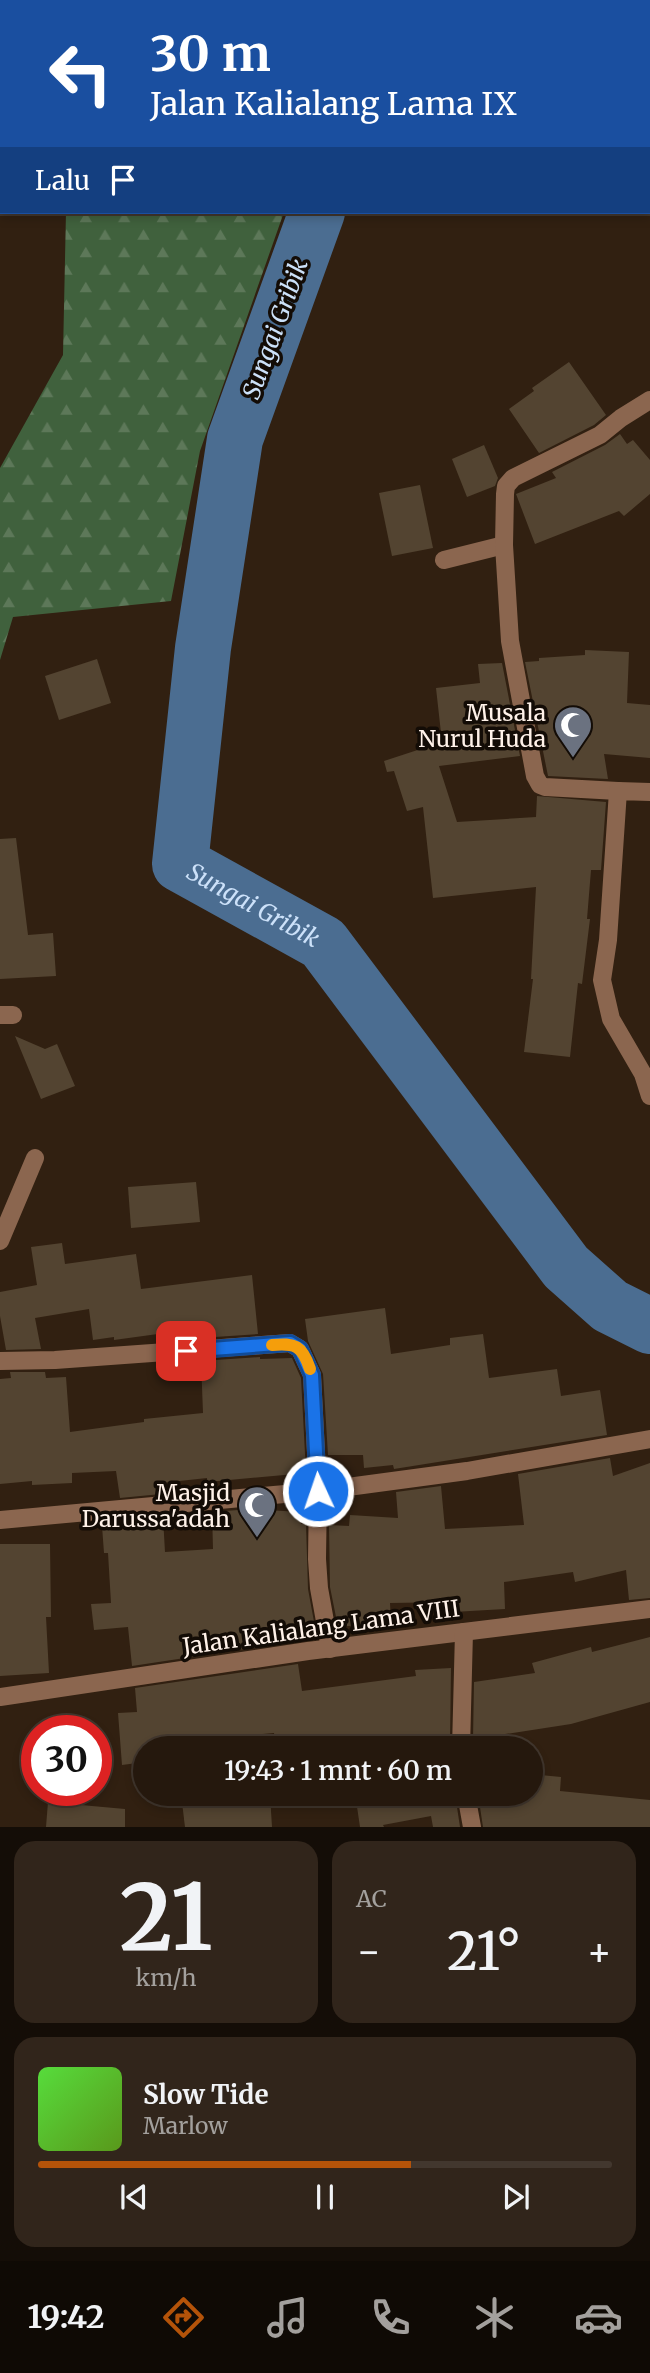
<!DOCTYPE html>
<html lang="id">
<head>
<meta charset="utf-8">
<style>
	:root { --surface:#25180d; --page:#31251b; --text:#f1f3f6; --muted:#a3a09d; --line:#42372e; --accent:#b45309 }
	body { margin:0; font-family:Merriweather,serif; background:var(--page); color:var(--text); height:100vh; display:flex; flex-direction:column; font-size:26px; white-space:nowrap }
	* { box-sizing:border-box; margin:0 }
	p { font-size:23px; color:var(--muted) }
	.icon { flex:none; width:38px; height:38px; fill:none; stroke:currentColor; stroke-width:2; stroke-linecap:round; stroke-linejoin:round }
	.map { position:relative; height:1827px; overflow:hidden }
	.panel { display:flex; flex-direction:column; gap:14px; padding:14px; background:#140d07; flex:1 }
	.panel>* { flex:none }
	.banner { position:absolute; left:0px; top:0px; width:651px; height:214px; box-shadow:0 4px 10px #0003,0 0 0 2px var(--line); background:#1a4fa0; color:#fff; overflow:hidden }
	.speed { position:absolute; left:21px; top:1715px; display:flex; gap:14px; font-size:35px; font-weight:700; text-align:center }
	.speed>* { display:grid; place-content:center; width:91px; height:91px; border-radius:50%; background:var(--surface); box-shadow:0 4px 10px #0003,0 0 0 2px var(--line); line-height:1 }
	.speed .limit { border:10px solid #d22; background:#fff; color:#111 }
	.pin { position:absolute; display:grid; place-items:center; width:60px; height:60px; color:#fff; margin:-30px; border-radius:14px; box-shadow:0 4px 10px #0006 }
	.me { position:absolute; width:77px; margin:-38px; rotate:357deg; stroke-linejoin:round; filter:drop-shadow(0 0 5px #0008) }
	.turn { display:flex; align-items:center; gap:24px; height:147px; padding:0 35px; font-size:32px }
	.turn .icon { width:91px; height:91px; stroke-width:2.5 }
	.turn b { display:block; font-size:49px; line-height:60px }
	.then { display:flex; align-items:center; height:66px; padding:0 35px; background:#0003; gap:14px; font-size:26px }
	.big { font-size:52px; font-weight:600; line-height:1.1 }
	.panel .card { flex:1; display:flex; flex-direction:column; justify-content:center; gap:10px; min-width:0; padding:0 24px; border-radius:21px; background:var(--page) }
	.panel .dial { align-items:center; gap:0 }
	.dial b { font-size:91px; line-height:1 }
	.song { display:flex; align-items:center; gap:21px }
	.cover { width:84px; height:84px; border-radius:10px; background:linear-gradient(135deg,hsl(110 70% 55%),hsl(90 70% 35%)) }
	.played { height:7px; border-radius:4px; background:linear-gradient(90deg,var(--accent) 65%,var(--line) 65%) }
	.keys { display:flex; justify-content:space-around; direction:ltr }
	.heat { display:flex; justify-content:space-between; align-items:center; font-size:38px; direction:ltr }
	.panel .tiles { flex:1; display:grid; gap:14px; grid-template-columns:1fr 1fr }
	.card:last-child { grid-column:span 2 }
	.trip { position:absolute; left:133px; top:1736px; width:410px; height:70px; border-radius:35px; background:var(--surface); box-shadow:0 4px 10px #0003,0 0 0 2px var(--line); font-weight:600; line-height:70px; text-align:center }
	.tab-bar { display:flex; height:112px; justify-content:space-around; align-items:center; background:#0f0a05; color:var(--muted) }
	.tab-bar .icon { width:49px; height:49px }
	.tab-bar .selected { color:var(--accent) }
	.tab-bar b { font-size:32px; color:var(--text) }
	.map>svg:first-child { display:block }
</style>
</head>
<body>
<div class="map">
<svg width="650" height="1827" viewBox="0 0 650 1827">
	<defs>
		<pattern id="forest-firs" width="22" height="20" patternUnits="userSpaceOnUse" patternTransform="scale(1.75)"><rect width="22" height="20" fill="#40613d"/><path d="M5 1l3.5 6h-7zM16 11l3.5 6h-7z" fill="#5d7859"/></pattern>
	</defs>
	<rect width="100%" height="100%" fill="#312011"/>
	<path fill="url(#forest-firs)" d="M66 212H284L200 451 171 601 13 617 0 660V468L63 355Z"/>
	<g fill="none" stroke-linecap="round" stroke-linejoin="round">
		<g stroke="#4b6d91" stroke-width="56">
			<path d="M440 2 441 0"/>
			<path id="s1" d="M317 212 235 439 203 648 180 864 323 943 566 1267 610 1306 650 1326"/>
		</g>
	</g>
	<g fill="#534431">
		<path d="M569 362 606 415 594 425 539 453 509 409 534 391 532 388Z"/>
		<path d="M620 434 627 444 633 440 650 460V494L624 516 619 511 535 544 516 494 556 478 552 472 605 445Z"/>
		<path d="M484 445 498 478 495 486 467 497 452 459Z"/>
		<path d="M420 485 433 548 392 556 379 493Z"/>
		<path d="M585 650 629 652 627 703 650 705V758L604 754 608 779 548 776 525 662 539 661V658L585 655Z"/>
		<path d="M97 659 111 703 59 720 45 676Z"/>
		<path d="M502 663 520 756 439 766 457 822 536 817 537 796 606 802 601 870H591L587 919H590L582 984 578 983 570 1057 524 1052 533 979H531L536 887 433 898 423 807 407 811 394 771 387 772 384 761 442 742 436 688 480 683 478 664Z"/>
		<path d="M16 838 28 935 53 933 56 976 0 979V839Z"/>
		<path d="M15 1036 45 1049 57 1044 75 1086 41 1099Z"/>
		<path d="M196 1182 200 1222 131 1228 128 1187Z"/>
		<path d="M62 1243 65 1264 136 1254 141 1289 252 1275 258 1334 200 1338V1331L187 1333V1330L114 1340V1337L93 1340 89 1309 35 1318 41 1349 6 1350 0 1316V1292L37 1285 31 1247Z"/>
		<path d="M385 1308 391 1354 450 1345V1338L483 1334 489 1378 557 1369 561 1396 600 1390 607 1435 394 1469 393 1465 364 1468 363 1455H328L323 1374 308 1341 305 1319Z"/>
		<path d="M260 1357V1359L292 1358 301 1378 306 1473 207 1482V1478L161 1483V1494L120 1498 116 1471 72 1473V1483L32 1485V1481L0 1484V1379L11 1378 10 1372H45L46 1378 66 1377 70 1432 144 1422V1419L203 1413 201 1361Z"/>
		<path d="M610 1458 613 1476 650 1463V1598L629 1600 626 1570 575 1582 573 1572 504 1582 505 1609 453 1612 452 1602 390 1603 391 1622 338 1627 330 1587 329 1525 349 1526 350 1515 398 1518 396 1492 441 1486 445 1529 524 1525 518 1474Z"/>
		<path d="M251 1509 301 1512V1524H306L308 1589 317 1638 132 1666 128 1627 94 1630 91 1604 111 1603 108 1553H104L102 1526 124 1524 123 1520 163 1517 165 1552 213 1549 212 1512Z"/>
		<path d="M0 1544H50L51 1617H46L49 1673 0 1676Z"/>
		<path d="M650 1637V1702L571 1724 473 1739 474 1682 535 1673 532 1663 591 1647 592 1652Z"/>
		<path d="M298 1664 302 1691 416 1676 415 1670 451 1668 450 1742 407 1748H276L274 1733 197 1740V1748H145V1762L122 1765 118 1713 137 1712 135 1688Z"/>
		<path d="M530 1774 561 1777 560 1791 650 1800V1827H483L478 1794H530Z"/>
		<path d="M181 1794H270L272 1827H185Z"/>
		<path d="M281 1794H455L460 1827H433L431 1816 383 1825 384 1827H360L356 1800 283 1808Z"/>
		<path d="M48 1802 125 1809V1827H46Z"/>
	</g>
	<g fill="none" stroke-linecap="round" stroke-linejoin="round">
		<g stroke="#8b664f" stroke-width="18">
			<path d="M444 560 504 545"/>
			<path d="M618 791 545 787 540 785 535 776 510 641 504 545 505 494 506 486 513 478 600 435 621 418 650 400"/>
			<path d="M650 792 618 791 608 940 602 980 611 1019 643 1074 650 1096"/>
			<path d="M0 1015H13"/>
			<path d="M0 1241 35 1158"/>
			<path d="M0 1361 55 1360 290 1343 300 1349 312 1375 318 1491 317 1559 319 1588 330 1649"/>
			<path d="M0 1520 318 1491 467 1471 650 1439"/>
			<path d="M0 1697 308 1651 650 1609"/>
			<path d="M461 1748 464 1632"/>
			<path d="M466 1794 472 1827"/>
		</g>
	</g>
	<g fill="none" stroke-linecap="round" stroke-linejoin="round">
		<defs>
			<path id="route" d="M186 1351 290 1343 300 1349 312 1375 318 1491"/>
		</defs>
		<use href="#route" stroke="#114b97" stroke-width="18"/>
		<use href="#route" stroke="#1a73e8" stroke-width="12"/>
		<path stroke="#f59e0b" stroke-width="12" d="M272 1345C295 1343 302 1345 310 1369"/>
	</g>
	<defs>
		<symbol id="mosque-pin" viewBox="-11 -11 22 30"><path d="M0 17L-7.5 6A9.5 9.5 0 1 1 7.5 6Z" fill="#6b7280" stroke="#130c06"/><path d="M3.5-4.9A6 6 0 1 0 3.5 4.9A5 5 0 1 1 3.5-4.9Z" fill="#fff"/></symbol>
	</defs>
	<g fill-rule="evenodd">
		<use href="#mosque-pin" x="551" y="703" width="44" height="60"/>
		<use href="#mosque-pin" x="235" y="1483" width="44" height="60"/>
	</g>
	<g text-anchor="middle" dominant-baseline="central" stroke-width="7" stroke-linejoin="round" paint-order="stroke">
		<g font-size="23" fill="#fff2e9" stroke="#130c06" text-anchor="end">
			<text x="546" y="712">Musala<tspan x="546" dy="26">Nurul Huda</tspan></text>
			<text x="230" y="1492">Masjid<tspan x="230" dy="26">Darussa'adah</tspan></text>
		</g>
		<g font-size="23" fill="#fff2e9" stroke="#130c06">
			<text transform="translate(321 1627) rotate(-8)">Jalan Kalialang Lama VIII</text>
		</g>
		<g font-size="24" font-style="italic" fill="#cce1f9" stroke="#130c06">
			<text transform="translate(275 329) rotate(-70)">Sungai Gribik</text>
			<text stroke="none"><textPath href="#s1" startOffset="754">Sungai Gribik</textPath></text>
		</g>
	</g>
</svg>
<div class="speed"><div class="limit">30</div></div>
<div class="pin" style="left:186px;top:1351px;background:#d93025"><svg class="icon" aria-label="arrive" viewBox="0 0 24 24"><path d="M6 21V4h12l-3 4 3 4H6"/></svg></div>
<svg class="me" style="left:318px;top:1491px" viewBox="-20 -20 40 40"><circle r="17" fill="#1a73e8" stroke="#fff" stroke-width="3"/><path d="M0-11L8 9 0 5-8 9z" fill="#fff"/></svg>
<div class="trip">19:43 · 1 mnt · 60 m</div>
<div class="banner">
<div class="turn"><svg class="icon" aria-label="left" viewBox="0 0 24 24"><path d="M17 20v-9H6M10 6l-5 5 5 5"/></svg><div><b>30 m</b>Jalan Kalialang Lama IX</div></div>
<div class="then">Lalu<svg class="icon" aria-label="arrive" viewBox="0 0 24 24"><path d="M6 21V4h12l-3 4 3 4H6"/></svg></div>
</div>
</div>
<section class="panel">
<div class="tiles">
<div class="card dial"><b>21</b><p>km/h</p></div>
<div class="card"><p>AC</p>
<div class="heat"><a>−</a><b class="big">21°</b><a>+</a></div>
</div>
<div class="card">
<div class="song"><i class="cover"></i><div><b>Slow Tide</b><p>Marlow</p></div></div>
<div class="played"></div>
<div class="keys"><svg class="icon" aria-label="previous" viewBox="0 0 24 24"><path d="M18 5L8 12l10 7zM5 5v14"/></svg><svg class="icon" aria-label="pause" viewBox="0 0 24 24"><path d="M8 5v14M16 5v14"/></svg><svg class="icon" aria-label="next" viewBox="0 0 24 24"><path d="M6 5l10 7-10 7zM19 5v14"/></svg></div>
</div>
</div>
</section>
<nav class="tab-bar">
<b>19:42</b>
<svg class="icon selected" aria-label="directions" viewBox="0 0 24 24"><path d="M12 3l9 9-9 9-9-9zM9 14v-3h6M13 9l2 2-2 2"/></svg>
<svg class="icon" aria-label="music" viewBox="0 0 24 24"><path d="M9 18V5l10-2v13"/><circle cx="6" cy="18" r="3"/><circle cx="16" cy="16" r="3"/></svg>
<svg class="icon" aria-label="phone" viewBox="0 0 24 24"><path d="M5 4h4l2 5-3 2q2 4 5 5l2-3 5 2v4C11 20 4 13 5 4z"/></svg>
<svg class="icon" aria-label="climate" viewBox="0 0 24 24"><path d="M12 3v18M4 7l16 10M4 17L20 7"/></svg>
<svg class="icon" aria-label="car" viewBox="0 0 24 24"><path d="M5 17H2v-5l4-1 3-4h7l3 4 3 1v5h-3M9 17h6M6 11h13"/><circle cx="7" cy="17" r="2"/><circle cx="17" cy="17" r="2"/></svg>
</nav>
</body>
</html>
